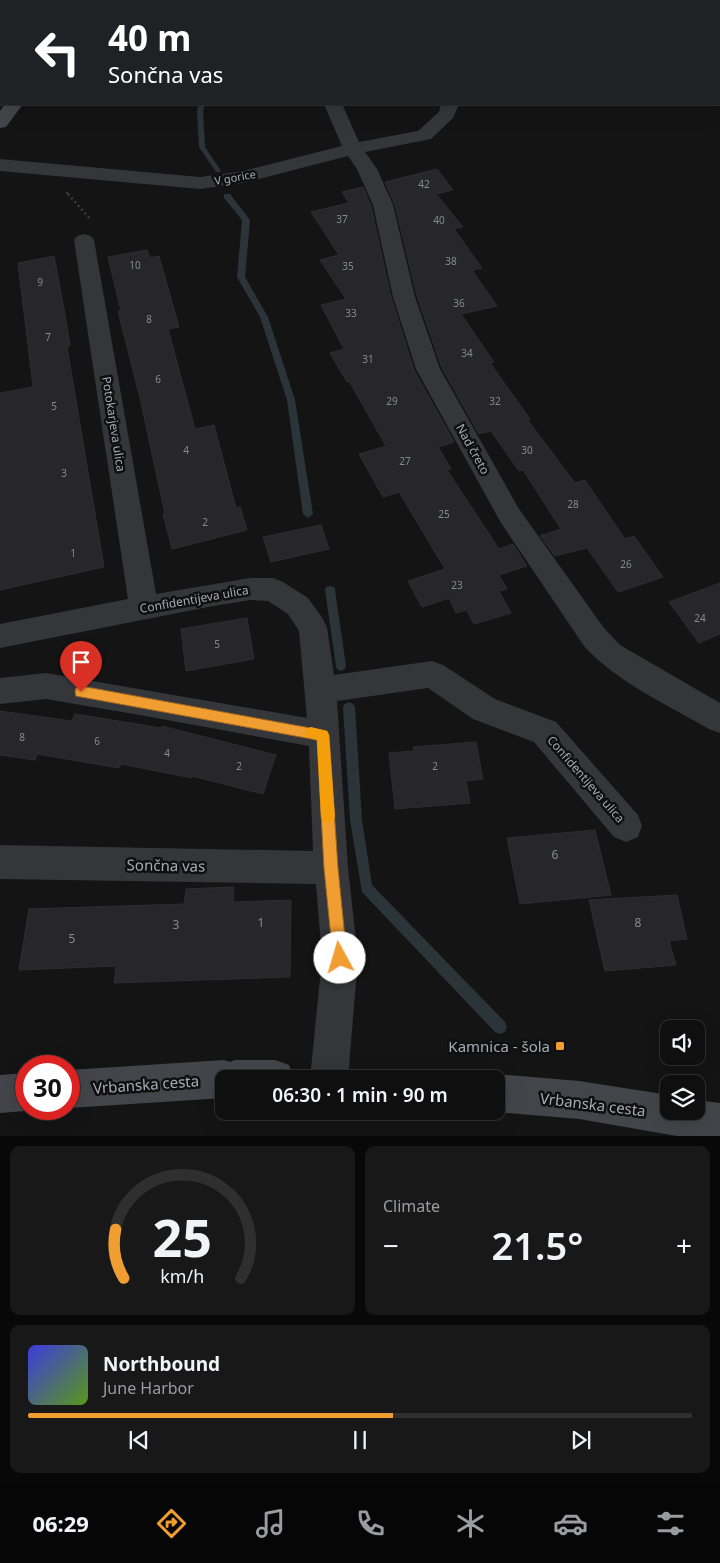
<!DOCTYPE html>
<html lang="en">
<head>
<meta charset="utf-8">
<style>
	:root { --surface:#0f0f10; --page:#181819; --text:#f1f3f6; --muted:#9b9c9f; --line:#2f2f30; --accent:#f09e31 }
	body { margin:0; font-family:"Noto Sans",sans-serif; background:var(--page); color:var(--text); height:100vh; display:flex; flex-direction:column; font-size:19px; white-space:nowrap }
	* { box-sizing:border-box; margin:0 }
	p { font-size:16px; color:var(--muted) }
	.icon { flex:none; width:28px; height:28px; fill:none; stroke:currentColor; stroke-width:2; stroke-linecap:round; stroke-linejoin:round }
	.map { position:relative; height:1136px; overflow:hidden }
	.drawer { display:flex; flex-direction:column; gap:10px; padding:10px; background:#080809; flex:1 }
	.drawer>* { flex:none }
	.guide { position:absolute; left:0px; top:0px; width:720px; height:105px; box-shadow:0 5px 20px #0002,0 0 0 1px var(--line); background:#202124; color:#fff; overflow:hidden }
	.tools { position:absolute; left:660px; top:1020px; display:grid; gap:10px }
	.tools a { display:grid; place-items:center; width:45px; height:45px; border-radius:10px; background:var(--surface); box-shadow:0 5px 20px #0002,0 0 0 1px var(--line); font-size:25px }
	.speed { position:absolute; left:15px; top:1055px; display:flex; gap:10px; font-size:25px; font-weight:700; text-align:center }
	.speed>* { display:grid; place-content:center; width:65px; height:65px; border-radius:50%; background:var(--surface); box-shadow:0 5px 20px #0002,0 0 0 1px var(--line); line-height:1 }
	.speed .limit { border:8px solid #d22; background:#fff; color:#111 }
	.pin { position:absolute; display:grid; place-items:center; width:42px; height:42px; color:#fff; margin:-51px -21px; border-radius:50% 50% 50% 0; rotate:-45deg; box-shadow:0 0 5px #0007 }
	.pin .icon { rotate:45deg }
	.me { position:absolute; width:55px; margin:-28px; rotate:354deg; stroke-linejoin:round; filter:drop-shadow(0 0 4px #0008) }
	.turn { display:flex; align-items:center; gap:18px; height:105px; padding:0 25px; font-size:22px }
	.turn .icon { width:65px; height:65px; stroke-width:2.5 }
	.turn b { display:block; font-size:35px; line-height:42px }
	.big { font-size:38px; font-weight:600; line-height:1.1 }
	.drawer .card { flex:1; display:flex; flex-direction:column; justify-content:center; gap:8px; min-width:0; padding:0 18px; border-radius:10px; background:var(--page) }
	.drawer .dial { align-items:center; gap:0 }
	.dial svg { height:130px; overflow:visible; fill:none; stroke:var(--line); stroke-width:7; stroke-linecap:round; text-anchor:middle }
	.dial text { fill:var(--text); stroke:none }
	.song { display:flex; align-items:center; gap:15px }
	.cover { width:60px; height:60px; border-radius:8px; background:linear-gradient(135deg,hsl(240 70% 55%),hsl(90 70% 35%)) }
	.played { height:5px; border-radius:2px; background:linear-gradient(90deg,var(--accent) 55%,var(--line) 55%) }
	.keys { display:flex; justify-content:space-around; direction:ltr }
	.heat { display:flex; justify-content:space-between; align-items:center; font-size:28px; direction:ltr }
	.drawer .tiles { flex:1; display:grid; gap:10px; grid-template-columns:1fr 1fr }
	.card:last-child { grid-column:span 2 }
	.trip { position:absolute; left:215px; top:1070px; width:290px; height:50px; border-radius:10px; background:var(--surface); box-shadow:0 5px 20px #0002,0 0 0 1px var(--line); font-weight:600; line-height:50px; text-align:center }
	.tab-bar { display:flex; height:80px; justify-content:space-around; align-items:center; background:#060606; color:var(--muted) }
	.tab-bar .icon { width:35px; height:35px }
	.tab-bar .on { color:var(--accent) }
	.tab-bar b { font-size:22px; color:var(--text) }
	.map>svg:first-child { display:block }
</style>
</head>
<body>
<div class="map">
<svg width="720" height="1136" viewBox="0 0 720 1136">
	<rect width="100%" height="100%" fill="#141415"/>
	<g fill="none" stroke-linecap="round" stroke-linejoin="round">
		<g fill="#2a3439" fill-rule="evenodd">
			<path d="M199 104H205L203 111 205 147 221 171 220 172H216L199 147 197 111Z"/>
			<path d="M224 194H230L250 220 245 277 268 317 295 400 313 514 308 518 303 514 287 400 260 317 237 277 242 220 224 198Z"/>
			<path d="M330 586 334 587 335 590 346 666 345 669 341 671 337 669 336 666 325 590 326 587Z"/>
			<path d="M349 702 353 704 355 707 362 820 372 885 505 1022 507 1027 505 1032 500 1034 495 1032 362 892 350 820 343 707 345 704Z"/>
		</g>
	</g>
	<g fill="#272729" stroke="#2e2e31">
		<path d="M437 169 453 190 436 194 463 227 454 229 482 268 472 270 497 306 461 314 494 362 490 363 530 419H527L575 483 585 480 625 539 634 536 663 577 618 592 587 548 555 556 540 536 561 529 523 470 519 471 491 431 479 434 442 368 417 296 395 205 385 182Z"/>
		<path d="M363 187 371 206 391 297 414 370 454 442 438 447 451 469 447 470 499 549 513 544 527 566 499 575 507 589 499 591 511 613 474 624 467 610 456 613 449 598 422 607 408 581 445 569 399 492 383 497 359 454 386 446 349 381 347 382 330 353 344 349 321 305 346 299 320 260 339 255 311 212 349 203 342 192Z"/>
		<path d="M147 250 150 258 159 256 179 327 168 329 195 429 214 425 236 508 240 507 247 530 172 549 163 514H165L140 398 118 311H121L108 257Z"/>
		<path d="M54 256 66 320 70 346 67 347 104 567 0 590V393L33 387 18 263Z"/>
		<path d="M321 525 329 549 271 562 263 537Z"/>
		<path d="M720 583V634L699 643 669 602Z"/>
		<path d="M247 618 254 659 186 671 181 629Z"/>
		<path d="M0 711 72 721 75 714 161 728 162 726 276 755 263 794 192 776V778L121 764 119 768 37 754 35 760 0 755Z"/>
		<path d="M476 742 483 779 466 781 470 803 395 809 389 753 414 751 413 747Z"/>
		<path d="M595 830 611 895 520 904 507 838Z"/>
		<path d="M234 887 233 902 291 900 290 977 114 983 116 966 19 970 29 909 184 904 186 889Z"/>
		<path d="M677 895 687 939 669 941 676 965 605 971 589 900Z"/>
	</g>
	<g fill="none" stroke-linecap="round" stroke-linejoin="round">
		<path stroke="#3b3d41" stroke-width="2" stroke-dasharray="2 2.5" stroke-linecap="butt" d="M67 192 68 195"/>
		<path stroke="#3b3d41" stroke-width="2.5" stroke-dasharray="2 3" stroke-linecap="butt" d="M68 194 90 219"/>
		<g fill="#35363a" fill-rule="evenodd">
			<rect x="346" y="0" width="16" height="1"/>
			<path d="M324 104H342L359 142 418 131 439 112 441 104H459L453 118 431 139 365 152 377 169 393 205 415 297 440 369 519 509 604 628 620 645 720 703V733L709 729C666 704 617 682 584 646L501 523 416 369 393 297 373 205 357 169 348 156 243 183 200 189 0 171V159L200 177 243 171 342 146Z"/>
			<path d="M84 234 91 236 94 240 156 594 250 578H273L283 582 308 598 323 619 327 628 334 675 432 661 443 665 495 699 556 722 638 815 642 826 638 837 626 842 614 837 534 742 473 719 428 688 337 701 348 868 358 958 348 1079H310L322 958 316 884 0 879V845L313 851 309 746 151 717 46 699 0 704V678L46 673 307 718 299 631 288 614 268 601 250 600 208 607 0 648V624L128 599 74 240 77 236Z"/>
		</g>
		<g fill="#43454a" fill-rule="evenodd">
			<path d="M5 104H23L6 127 0 128V111Z"/>
			<path d="M224 1060 230 1062 235 1060H275L289 1065 294 1079H224V1098L69 1108V1070Z"/>
			<path d="M26 1073V1109H32L26 1111 0 1113V1075Z"/>
			<path d="M496 1074 579 1081 669 1095V1111H696V1100L720 1103V1136H677L579 1119 496 1112 494 1111H496V1079H484Z"/>
		</g>
	</g>
	<path fill="#f09e31" stroke="#9c6720" d="M81 686 327 731 329 735 338 868 347 958 345 964 340 966 335 964 333 958 324 868 317 740 81 697 76 696 75 692 76 688Z"/>
	<path fill="#f59e0b" d="M311 727 327 731 329 735 335 817 333 821 328 823 323 821 321 817 317 740 306 737 305 733 306 729Z"/>
	<rect fill="#f09e31" stroke="#0f0f10" stroke-width="2" x="555" y="1041" width="10" height="10" rx="2.5"/>
	<g text-anchor="middle" dominant-baseline="central" stroke-width="5" stroke-linejoin="round" paint-order="stroke">
		<g font-size="10" fill="#858a92">
			<text x="424" y="184">42</text>
			<text x="342" y="219">37</text>
			<text x="439" y="220">40</text>
			<text x="451" y="261">38</text>
			<text x="135" y="265">10</text>
			<text x="348" y="266">35</text>
			<text x="40" y="282">9</text>
			<text x="459" y="303">36</text>
			<text x="351" y="313">33</text>
			<text x="149" y="319">8</text>
			<text x="48" y="337">7</text>
			<text x="467" y="353">34</text>
			<text x="368" y="359">31</text>
			<text x="158" y="379">6</text>
			<text x="392" y="401">29</text>
			<text x="495" y="401">32</text>
			<text x="54" y="406">5</text>
			<text x="186" y="450">4</text>
			<text x="527" y="450">30</text>
			<text x="405" y="461">27</text>
			<text x="64" y="473">3</text>
			<text x="573" y="504">28</text>
			<text x="444" y="514">25</text>
			<text x="205" y="522">2</text>
			<text x="73" y="553">1</text>
			<text x="626" y="564">26</text>
			<text x="457" y="585">23</text>
			<text x="700" y="618">24</text>
			<text x="217" y="644">5</text>
			<text x="22" y="737">8</text>
			<text x="97" y="741">6</text>
			<text x="167" y="753">4</text>
			<text x="239" y="766">2</text>
			<text x="435" y="766">2</text>
		</g>
		<g font-size="11" fill="#a5acb6" stroke="#0f0f10">
			<text transform="translate(235 177) rotate(-10)">V gorice</text>
		</g>
		<g font-size="12" fill="#a5acb6" stroke="#0f0f10">
			<text transform="translate(114 424) rotate(81)">Potokarjeva ulica</text>
			<text transform="translate(473 449) rotate(61)">Nad čreto</text>
			<text transform="translate(194 599) rotate(-10)">Confidentijeva ulica</text>
			<text transform="translate(586 779) rotate(49)">Confidentijeva ulica</text>
		</g>
		<g font-size="12" fill="#858a92">
			<text x="555" y="854">6</text>
			<text x="261" y="922">1</text>
			<text x="638" y="922">8</text>
			<text x="176" y="924">3</text>
			<text x="72" y="938">5</text>
		</g>
		<g font-size="15" fill="#a5acb6" stroke="#0f0f10">
			<text transform="translate(166 865) rotate(1)">Sončna vas</text>
			<text transform="translate(146 1084) rotate(-4)">Vrbanska cesta</text>
			<text transform="translate(593 1104) rotate(7)">Vrbanska cesta</text>
		</g>
		<g font-size="15" fill="#a5acb6" stroke="#0f0f10" text-anchor="end">
			<text x="550" y="1046">Kamnica - šola</text>
		</g>
	</g>
</svg>
<div class="tools">
<a><svg class="icon" aria-label="sound" viewBox="0 0 24 24"><path d="M4 9h4l5-4v14l-5-4H4zM17 9q2 3 0 6"/></svg></a>
<a><svg class="icon" aria-label="layers" viewBox="0 0 24 24"><path d="M12 4l9 5-9 5-9-5zM3 14l9 5 9-5"/></svg></a>
</div>
<div class="speed"><div class="limit">30</div></div>
<div class="pin" style="left:81px;top:692px;background:#d93025"><svg class="icon" aria-label="arrive" viewBox="0 0 24 24"><path d="M6 21V4h12l-3 4 3 4H6"/></svg></div>
<svg class="me" style="left:340px;top:958px" viewBox="-20 -20 40 40"><circle r="19" fill="#fff"/><path d="M0-13L10 11 0 6-10 11z" fill="#f09e31"/></svg>
<div class="trip">06:30 · 1 min · 90 m</div>
<div class="guide">
<div class="turn"><svg class="icon" aria-label="left" viewBox="0 0 24 24"><path d="M17 20v-9H6M10 6l-5 5 5 5"/></svg><div><b>40 m</b>Sončna vas</div></div>
</div>
</div>
<section class="drawer">
<div class="tiles">
<div class="card dial"><svg viewBox="0 0 100 80">
<path d="M14 69A42 42 0 1 1 86 69"/>
<path d="M14 69A42 42 0 0 1 9 39" stroke="#f09e31"/>
<text x="50" y="56" font-size="32" font-weight="700">25</text>
<text x="50" y="72" font-size="11">km/h</text>
</svg></div>
<div class="card"><p>Climate</p>
<div class="heat"><a>−</a><b class="big">21.5°</b><a>+</a></div>
</div>
<div class="card">
<div class="song"><i class="cover"></i><div><b>Northbound</b><p>June Harbor</p></div></div>
<div class="played"></div>
<div class="keys"><svg class="icon" aria-label="previous" viewBox="0 0 24 24"><path d="M18 5L8 12l10 7zM5 5v14"/></svg><svg class="icon" aria-label="pause" viewBox="0 0 24 24"><path d="M8 5v14M16 5v14"/></svg><svg class="icon" aria-label="next" viewBox="0 0 24 24"><path d="M6 5l10 7-10 7zM19 5v14"/></svg></div>
</div>
</div>
</section>
<nav class="tab-bar">
<b>06:29</b>
<svg class="icon on" aria-label="directions" viewBox="0 0 24 24"><path d="M12 3l9 9-9 9-9-9zM9 14v-3h6M13 9l2 2-2 2"/></svg>
<svg class="icon" aria-label="music" viewBox="0 0 24 24"><path d="M9 18V5l10-2v13"/><circle cx="6" cy="18" r="3"/><circle cx="16" cy="16" r="3"/></svg>
<svg class="icon" aria-label="phone" viewBox="0 0 24 24"><path d="M5 4h4l2 5-3 2q2 4 5 5l2-3 5 2v4C11 20 4 13 5 4z"/></svg>
<svg class="icon" aria-label="climate" viewBox="0 0 24 24"><path d="M12 3v18M4 7l16 10M4 17L20 7"/></svg>
<svg class="icon" aria-label="car" viewBox="0 0 24 24"><path d="M5 17H2v-5l4-1 3-4h7l3 4 3 1v5h-3M9 17h6M6 11h13"/><circle cx="7" cy="17" r="2"/><circle cx="17" cy="17" r="2"/></svg>
<svg class="icon" aria-label="filters" viewBox="0 0 24 24"><path d="M4 7h16M4 17h16"/><circle cx="9" cy="7" r="2"/><circle cx="15" cy="17" r="2"/></svg>
</nav>
</body>
</html>
